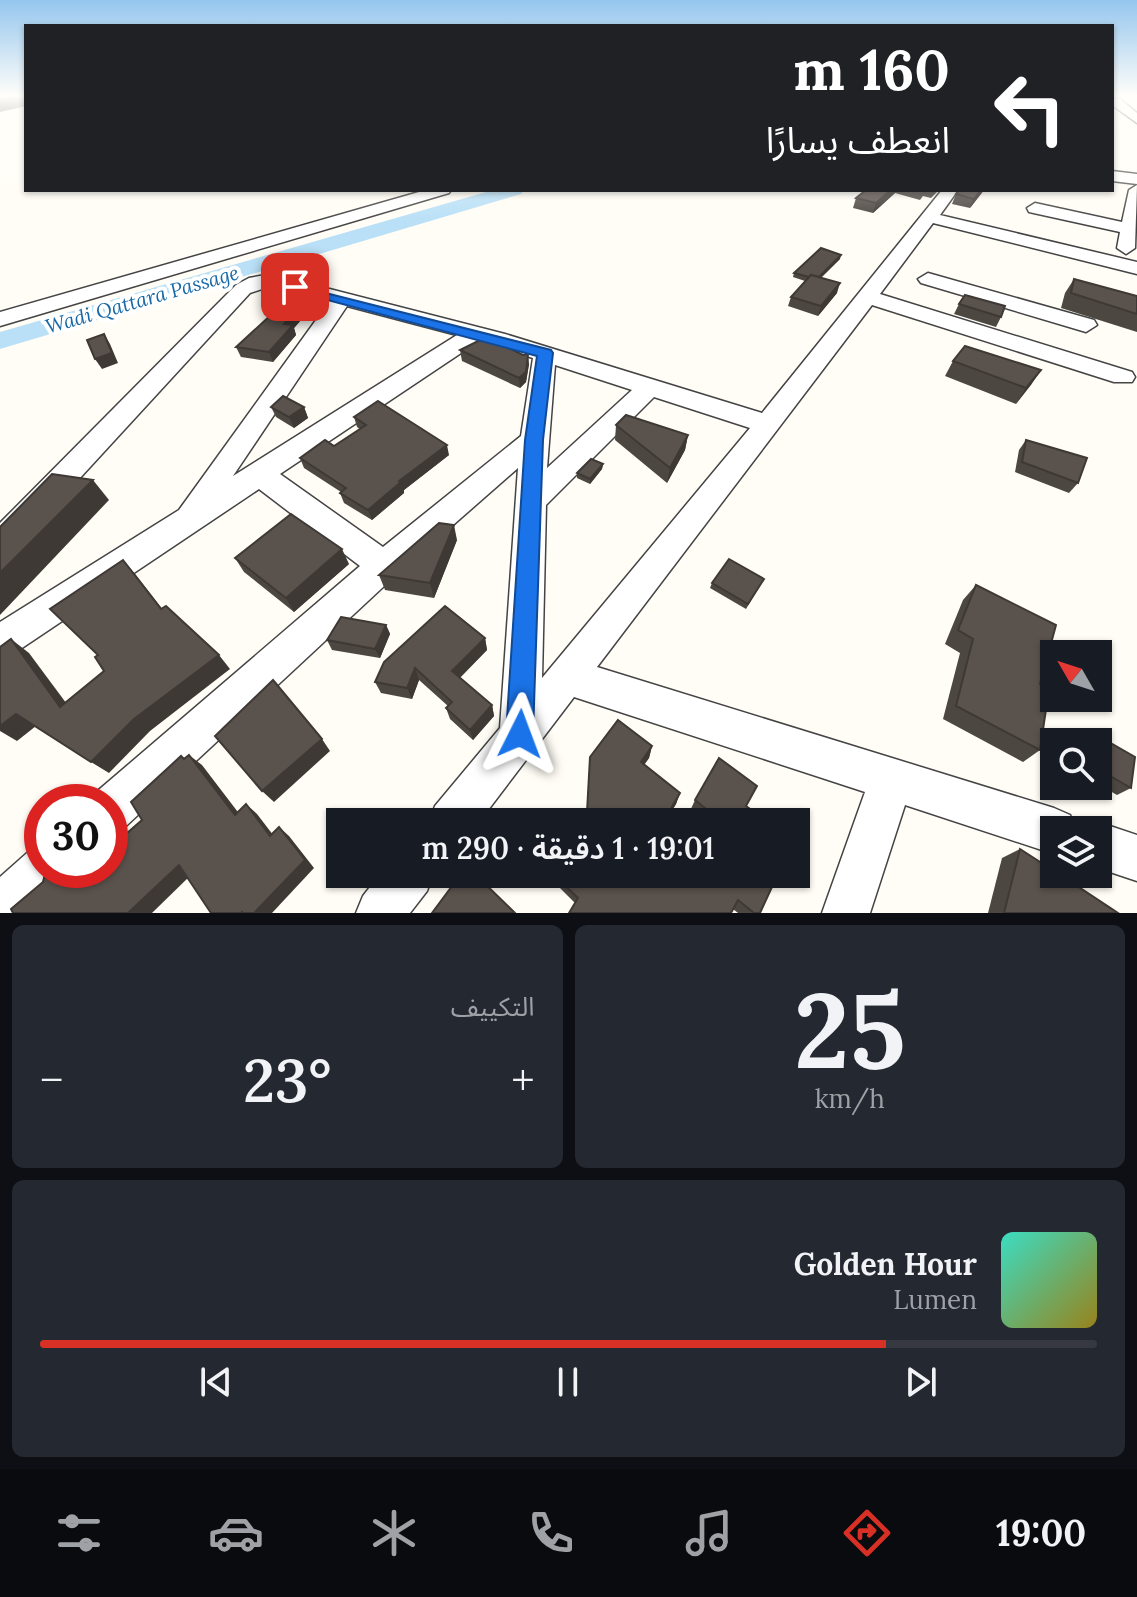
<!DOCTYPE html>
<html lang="ar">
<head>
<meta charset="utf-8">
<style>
	:root { --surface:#171b24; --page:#242831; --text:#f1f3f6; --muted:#9ea1a6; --line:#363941; --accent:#d93025 }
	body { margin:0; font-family:Lora,"Noto Sans Arabic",serif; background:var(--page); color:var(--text); direction:rtl; height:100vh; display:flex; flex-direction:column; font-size:30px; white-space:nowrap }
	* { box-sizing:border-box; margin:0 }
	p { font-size:26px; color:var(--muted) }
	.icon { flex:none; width:44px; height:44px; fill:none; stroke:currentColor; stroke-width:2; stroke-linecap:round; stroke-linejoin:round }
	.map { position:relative; height:913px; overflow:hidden; direction:ltr }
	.sheet { display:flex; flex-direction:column; gap:12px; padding:12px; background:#0d0f14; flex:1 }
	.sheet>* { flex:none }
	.banner { position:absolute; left:24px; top:24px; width:1090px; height:168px; border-radius:0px; box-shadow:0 2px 6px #0004; direction:rtl; background:#202124; color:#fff; overflow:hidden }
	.needle { width:52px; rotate:309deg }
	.tools { position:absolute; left:1040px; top:640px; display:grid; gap:16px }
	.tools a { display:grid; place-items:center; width:72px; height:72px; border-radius:0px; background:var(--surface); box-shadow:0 2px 6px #0004; font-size:40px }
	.speed { position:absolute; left:24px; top:784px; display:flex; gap:16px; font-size:40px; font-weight:700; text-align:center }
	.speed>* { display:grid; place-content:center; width:104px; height:104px; border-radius:50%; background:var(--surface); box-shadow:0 2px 6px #0004; line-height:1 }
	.speed .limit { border:12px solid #d22; background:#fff; color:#111 }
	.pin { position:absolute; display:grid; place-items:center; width:68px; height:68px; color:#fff; margin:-34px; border-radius:16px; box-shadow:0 4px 12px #0006 }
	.me { position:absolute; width:88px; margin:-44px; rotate:3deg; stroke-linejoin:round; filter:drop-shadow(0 0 6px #0008) }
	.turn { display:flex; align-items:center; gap:28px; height:168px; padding:0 32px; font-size:36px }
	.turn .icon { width:104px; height:104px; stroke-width:2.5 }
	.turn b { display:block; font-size:56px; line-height:68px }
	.big { font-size:60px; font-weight:600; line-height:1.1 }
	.sheet .widget { flex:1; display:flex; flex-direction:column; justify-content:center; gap:12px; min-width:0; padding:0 28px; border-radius:12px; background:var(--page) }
	.sheet .dial { align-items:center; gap:0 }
	.dial b { font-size:104px; line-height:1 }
	.song { display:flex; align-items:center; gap:24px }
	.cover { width:96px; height:96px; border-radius:12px; background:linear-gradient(135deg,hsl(170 70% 55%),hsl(50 70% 35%)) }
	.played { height:8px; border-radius:4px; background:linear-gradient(90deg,var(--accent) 80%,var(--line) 80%) }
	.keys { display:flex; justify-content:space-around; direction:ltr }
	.heat { display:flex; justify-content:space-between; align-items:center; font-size:44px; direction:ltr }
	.sheet .tiles { flex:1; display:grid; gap:12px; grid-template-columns:1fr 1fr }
	.widget:last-child { grid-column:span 2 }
	.trip { position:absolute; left:326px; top:808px; width:484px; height:80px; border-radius:0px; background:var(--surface); box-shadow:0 2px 6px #0004; font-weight:600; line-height:80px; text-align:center; direction:rtl }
	.dock { display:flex; height:128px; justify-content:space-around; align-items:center; background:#090b0e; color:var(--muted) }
	.dock .icon { width:56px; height:56px }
	.dock .current { color:var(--accent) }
	.dock b { font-size:36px; color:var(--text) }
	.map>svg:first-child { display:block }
</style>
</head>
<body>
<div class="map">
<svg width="1137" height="913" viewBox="0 0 1137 913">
	<rect width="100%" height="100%" fill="#fffdf5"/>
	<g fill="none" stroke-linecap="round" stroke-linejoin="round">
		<path fill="#b9e0f7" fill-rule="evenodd" d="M493 190H524L521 194 0 349V332Z"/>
		<defs>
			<g id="minor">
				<path d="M1112 99H1120L1137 113V123L1112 105Z"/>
				<path d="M1112 171 1137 174V184L1112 181Z"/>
				<path d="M1137 185 1135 248 1126 254 1117 248 1120 232 1029 212 1027 208 1035 203 1122 222 1129 190Z"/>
				<path d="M426 190H451L449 193 0 326V312Z"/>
				<path d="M942 190H958L940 215 1137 262V274L933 223 880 294 1132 372 1135 377 1132 382H1114L872 305 597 667 1054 808 1070 815 1076 830H1054V854L905 805 870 913H822L865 792 574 697 479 822H429L435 806 500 728 518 468 396 575 126 826 110 832V802H91L94 794 360 566 259 489 13 654 0 659V622L179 510 329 302 271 286 250 293 11 553 0 557V523L236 285 249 278 271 274 505 334 762 413ZM347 306 457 335 233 476ZM479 341 533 358 521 436 383 547 280 474ZM555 365 632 390 547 468ZM654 397 750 428 542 678 546 505Z"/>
				<path d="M928 273 1094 320 1097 325 1086 332 921 283 918 279Z"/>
				<path d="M1098 822 1137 835V881L1098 868V830H1081Z"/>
				<path d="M42 847V870H67L61 887 32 913H0V877L27 853Z"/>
				<path d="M380 874H433L427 891 410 913H356L363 896Z"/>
			</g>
		</defs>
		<use href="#minor" stroke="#444" stroke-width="3"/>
		<use href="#minor" fill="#fff" fill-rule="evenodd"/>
	</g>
	<g fill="#4d4742">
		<path d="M866 190H939L931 198 923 196 920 200 895 193 873 213 853 208 856 198Z"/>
		<path d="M984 190 970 208 952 204 956 194Z"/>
		<path d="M840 259 821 278 837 293 818 316 788 306 791 297 805 281 793 277 794 273Z"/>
		<path d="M1074 279 1137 296V332L1061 308 1065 293Z"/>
		<path d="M313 293 316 303 294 328 296 335 273 362 241 357 236 347 268 318 266 314Z"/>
		<path d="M959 304 1001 317 996 327 954 314Z"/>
		<path d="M460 350 529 364 526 382 520 388 462 361Z"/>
		<path d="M953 361 1041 370 1016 404 945 376Z"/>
		<path d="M271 407H304L308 418 294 428 276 417Z"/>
		<path d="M354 417 449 455 404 490V493L372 520 344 503 340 493 341 492 304 468 300 458 334 446 360 429 357 427Z"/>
		<path d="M616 425 688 435 685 450 667 483 615 440Z"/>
		<path d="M1026 440 1078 483 1069 493 1015 472 1019 450Z"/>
		<path d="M603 464 602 469 590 484 577 478V473Z"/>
		<path d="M457 540 434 598 385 590 379 575Z"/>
		<path d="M235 558 349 564 294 612 244 572Z"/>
		<path d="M764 579 746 609 710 588 712 583Z"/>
		<path d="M976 585 1040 684V750L1023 762 943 719 960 653 945 644 963 600Z"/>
		<path d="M386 625 390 634 380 658 332 650 327 640Z"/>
		<path d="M485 638 487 650 460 678 492 705 494 716 473 740 450 719 446 708 448 706 419 680 412 699 381 693 375 682Z"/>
		<path d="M1088 730 1135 757 1131 788 1117 795 1098 784V742H1074L1075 738Z"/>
		<path d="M652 746 649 758 644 765 680 793 676 804 665 822H586L590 757Z"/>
		<path d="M695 800 746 806 768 822H705L690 811Z"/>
		<path d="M1020 849 1118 913H988L1002 858Z"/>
		<path d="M778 874 760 913H738L733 909 575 903 560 888 559 880 678 884Z"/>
	</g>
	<g fill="#3f3936">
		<path d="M13 95H26V106L0 112V98Z"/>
		<path d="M891 190H896L895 193 873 213 876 203Z"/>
		<path d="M981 190H984L970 208 974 199Z"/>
		<path d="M841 255 840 259 814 284 816 280Z"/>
		<path d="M840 283 837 293 818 316 821 306Z"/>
		<path d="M313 293 316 303 294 328 296 335 273 362 269 352 284 324Z"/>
		<path d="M104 334 110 344 118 363 102 369 95 359Z"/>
		<path d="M528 354 529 364 526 382 520 388 519 378Z"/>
		<path d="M1041 370 1031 385 1016 404 1026 388Z"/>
		<path d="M304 407 308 418 294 428 289 417Z"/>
		<path d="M688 435 685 450 667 483 670 468Z"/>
		<path d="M447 445 449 455 404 490V493L372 520 368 510 399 481Z"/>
		<path d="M603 464 602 469 590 484V479Z"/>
		<path d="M93 480 109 500 0 615V573Z"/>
		<path d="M454 525 457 540 434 598 430 583Z"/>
		<path d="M342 549 349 564 294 612 286 598Z"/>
		<path d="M123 560 136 575 174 624 161 609Z"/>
		<path d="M386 625 390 634 380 658 375 649Z"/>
		<path d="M485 638 487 650 455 682 452 671Z"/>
		<path d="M11 639 29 653 78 719 60 707Z"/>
		<path d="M219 655 230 669 150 731 109 773 91 762 134 719Z"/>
		<path d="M415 668 419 680 412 699 407 688Z"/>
		<path d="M492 705 494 716 473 740 470 730Z"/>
		<path d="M16 714 36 726 17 741 0 731V726Z"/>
		<path d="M322 739 330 751 274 802 262 791Z"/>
		<path d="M652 746 649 758 638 773 641 762Z"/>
		<path d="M189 755 202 765 247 824 235 815Z"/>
		<path d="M680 793 676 804 665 822H663Z"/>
		<path d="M246 804 257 814 280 844 270 836Z"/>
		<path d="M279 827 289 836 314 868 272 913H254Z"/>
		<path d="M179 865 193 873 152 913H128Z"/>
	</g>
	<g fill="#5a524d" stroke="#3f3936" stroke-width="2">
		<path d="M866 190H891L876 203 856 198Z"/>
		<path d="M959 190H981L974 199 956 194Z"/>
		<path d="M821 248 841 255 819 277 811 275 809 277 794 273Z"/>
		<path d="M811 275 840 283 821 306 791 297Z"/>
		<path d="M1074 279 1137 296V314L1071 293Z"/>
		<path d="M288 290 313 293 284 324 293 325 269 352 236 347 272 314H266Z"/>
		<path d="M965 295 1005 306 1001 317 959 304Z"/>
		<path d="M104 334 112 353 95 359 87 340Z"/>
		<path d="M486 337 523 355 528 354 526 372 519 378 460 350Z"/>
		<path d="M965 346 1041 370 1026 388 953 361Z"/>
		<path d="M283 396 304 407 289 417 271 407Z"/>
		<path d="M378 401 447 445 399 481 401 482 368 510 340 493 346 488 300 458 325 440 334 446 366 425 354 417Z"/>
		<path d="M626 415 688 435 670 468 616 425Z"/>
		<path d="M1026 440 1087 458 1078 483 1022 462Z"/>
		<path d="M591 459 603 464 590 479 577 473Z"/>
		<path d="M52 474 93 480 0 573V527Z"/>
		<path d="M291 514 342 549 286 598 235 558Z"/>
		<path d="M439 523 454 525 430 583 379 575Z"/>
		<path d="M729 559 764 579 748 604 712 583Z"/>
		<path d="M123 560 161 609 166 606 219 655 134 719 91 762 16 714 0 726V647L11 639 60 707 104 671 95 657 98 655 50 609Z"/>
		<path d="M976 585 1056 625 1040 684 1049 689 1040 750 956 706 973 639 958 630Z"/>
		<path d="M445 606 485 638 452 671 492 705 470 730 446 708 452 702 415 668 407 688 375 682 384 662Z"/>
		<path d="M341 617 386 625 375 649 327 640Z"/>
		<path d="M273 680 322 739 262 791 215 736Z"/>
		<path d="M618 720 652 746 641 762 680 793 663 822H598L587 812 590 757Z"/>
		<path d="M1088 730 1135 757 1131 788 1098 769V742H1085Z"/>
		<path d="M189 755 235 815 246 804 270 836 279 827 305 860 254 913H243L242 912 241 913H211L179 865 128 913H13L11 909 43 882 46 870H110V848L142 820 131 802 181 756 184 759Z"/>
		<path d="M719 758 757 786 746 806 768 822H713L716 817 695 800Z"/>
		<path d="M1020 849 1054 871V874H1059L1118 913H1004Z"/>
		<path d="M461 874H475L515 913H432Z"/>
		<path d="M564 874H666L678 884 684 874H778L760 913H754L738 900 731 913H569L578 898 559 880Z"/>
	</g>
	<linearGradient id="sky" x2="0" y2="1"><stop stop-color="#95c6ee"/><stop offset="0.43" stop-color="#fffefa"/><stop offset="1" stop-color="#fffefa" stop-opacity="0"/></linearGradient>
	<rect width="1137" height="223" fill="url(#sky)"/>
	<path fill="#1a73e8" stroke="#114b97" stroke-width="2" d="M290 284 551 350 553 353 543 440 533 734 529 743 520 747 510 743 506 734 525 440 537 356 290 290Z"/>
	<g text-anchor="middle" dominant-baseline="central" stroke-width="8" stroke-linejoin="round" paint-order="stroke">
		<g font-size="20" font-style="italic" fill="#1768a6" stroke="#fff">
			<text transform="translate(142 299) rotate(-16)">Wadi Qattara Passage</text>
		</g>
	</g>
</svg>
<div class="tools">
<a><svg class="needle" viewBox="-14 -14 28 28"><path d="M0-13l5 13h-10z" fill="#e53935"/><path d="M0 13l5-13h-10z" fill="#9ea1a6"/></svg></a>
<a><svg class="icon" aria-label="search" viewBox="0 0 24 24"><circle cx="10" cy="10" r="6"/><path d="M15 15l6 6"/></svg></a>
<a><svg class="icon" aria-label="layers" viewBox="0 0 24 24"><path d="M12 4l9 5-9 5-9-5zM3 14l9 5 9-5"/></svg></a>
</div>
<div class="speed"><div class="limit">30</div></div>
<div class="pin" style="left:295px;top:287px;background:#d93025"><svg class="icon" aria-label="arrive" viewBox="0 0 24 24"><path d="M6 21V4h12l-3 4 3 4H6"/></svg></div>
<svg class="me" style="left:520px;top:734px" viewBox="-20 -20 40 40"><path d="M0-17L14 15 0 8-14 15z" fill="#1a73e8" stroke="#fff" stroke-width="4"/></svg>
<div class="trip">19:01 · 1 دقيقة · 290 m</div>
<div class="banner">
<div class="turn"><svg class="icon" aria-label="left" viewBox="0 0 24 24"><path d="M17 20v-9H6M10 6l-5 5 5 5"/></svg><div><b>160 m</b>انعطف يسارًا</div></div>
</div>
</div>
<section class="sheet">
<div class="tiles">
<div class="widget dial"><b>25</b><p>km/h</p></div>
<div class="widget"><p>التكييف</p>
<div class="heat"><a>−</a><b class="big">23°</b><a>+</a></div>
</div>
<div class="widget">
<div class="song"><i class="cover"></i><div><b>Golden Hour</b><p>Lumen</p></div></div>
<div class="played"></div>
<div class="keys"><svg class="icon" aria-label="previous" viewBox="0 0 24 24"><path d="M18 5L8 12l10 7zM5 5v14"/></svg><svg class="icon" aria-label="pause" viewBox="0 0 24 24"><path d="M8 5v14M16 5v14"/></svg><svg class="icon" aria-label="next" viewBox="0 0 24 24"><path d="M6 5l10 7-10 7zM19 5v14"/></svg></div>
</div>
</div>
</section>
<nav class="dock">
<b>19:00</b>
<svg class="icon current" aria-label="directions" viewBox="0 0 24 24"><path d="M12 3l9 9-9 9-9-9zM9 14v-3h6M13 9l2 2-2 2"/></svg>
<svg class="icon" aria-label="music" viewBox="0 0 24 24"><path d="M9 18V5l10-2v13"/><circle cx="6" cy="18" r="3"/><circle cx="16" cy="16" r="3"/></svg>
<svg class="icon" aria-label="phone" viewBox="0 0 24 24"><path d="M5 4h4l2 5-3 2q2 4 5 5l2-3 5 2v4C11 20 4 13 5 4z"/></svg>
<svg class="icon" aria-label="climate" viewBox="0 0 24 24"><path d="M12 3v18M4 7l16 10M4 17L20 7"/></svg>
<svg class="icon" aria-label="car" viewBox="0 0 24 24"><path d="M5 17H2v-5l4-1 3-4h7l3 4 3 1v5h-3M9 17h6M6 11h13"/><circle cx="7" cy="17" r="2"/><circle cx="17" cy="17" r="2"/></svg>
<svg class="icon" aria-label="filters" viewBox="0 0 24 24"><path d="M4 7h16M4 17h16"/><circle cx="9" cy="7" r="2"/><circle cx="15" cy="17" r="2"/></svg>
</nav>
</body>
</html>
